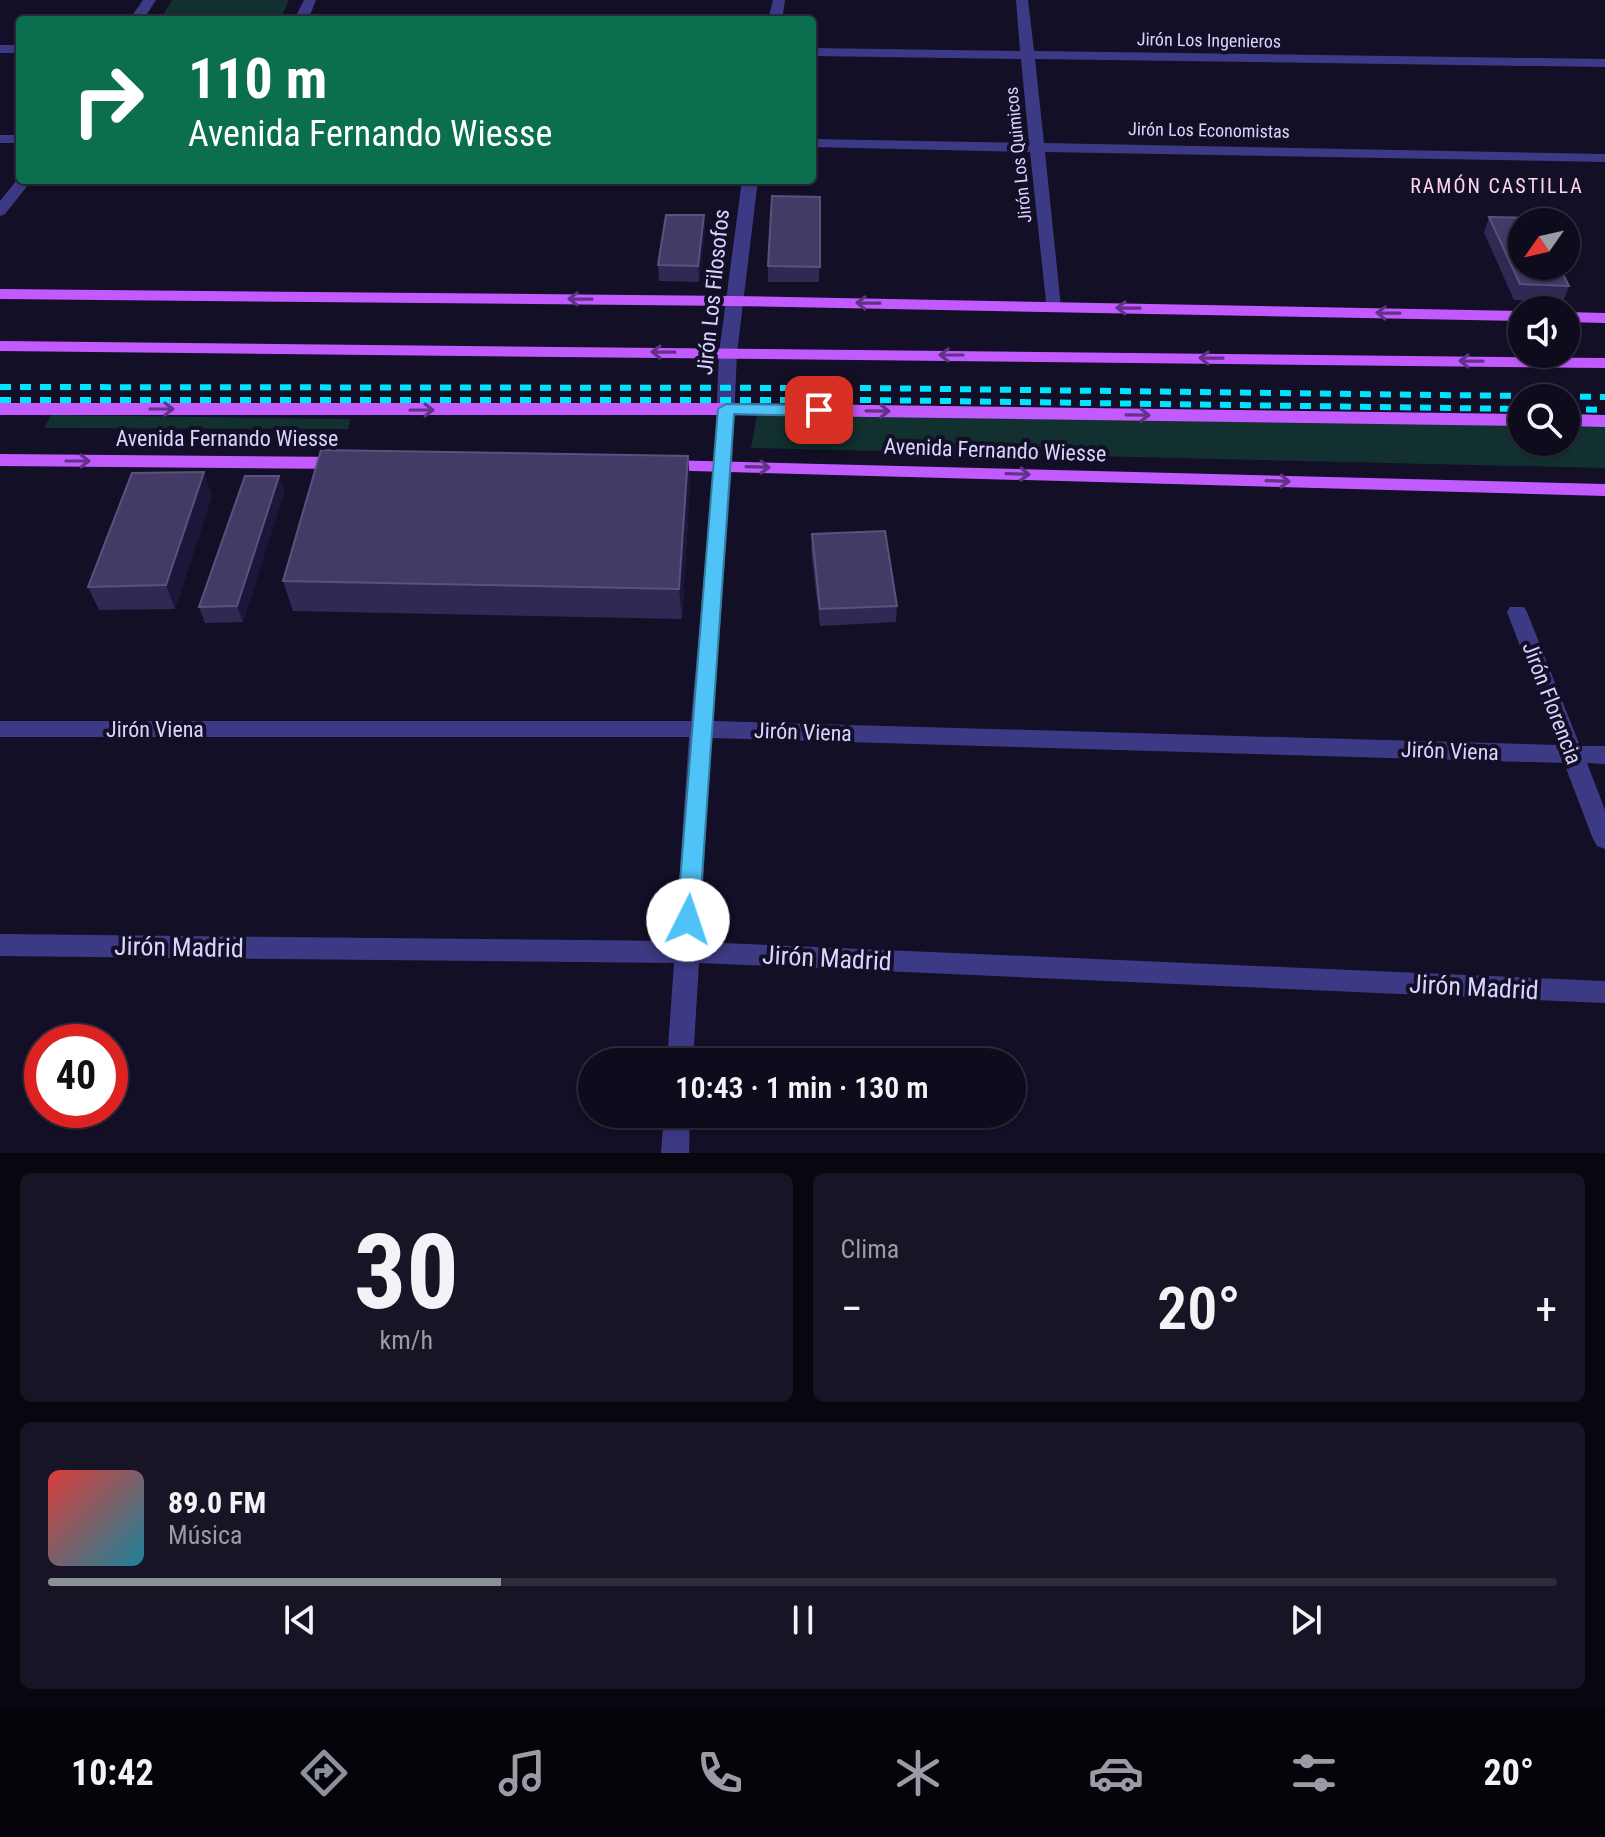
<!DOCTYPE html>
<html lang="es">
<head>
<meta charset="utf-8">
<style>
	:root { --surface:#0e0b1c; --page:#171425; --text:#f1f3f6; --muted:#9b9ba3; --line:#2e2b3b; --accent:#8c9099 }
	body { margin:0; font-family:"Roboto Condensed",sans-serif; background:var(--page); color:var(--text); height:100vh; display:flex; flex-direction:column; font-size:30px; white-space:nowrap }
	* { box-sizing:border-box; margin:0 }
	p { font-size:26px; color:var(--muted) }
	.icon { flex:none; width:44px; height:44px; fill:none; stroke:currentColor; stroke-width:2; stroke-linecap:round; stroke-linejoin:round }
	.map { position:relative; height:1153px; overflow:hidden }
	.drawer { display:flex; flex-direction:column; gap:20px; padding:20px; background:#08060f; flex:1 }
	.drawer>* { flex:none }
	.guide { position:absolute; left:16px; top:16px; width:800px; height:168px; border-radius:8px; box-shadow:0 2px 6px #0004,0 0 0 2px var(--line); background:#0b6e4f; color:#fff; overflow:hidden }
	.needle { width:52px; rotate:236deg }
	.controls { position:absolute; left:1508px; top:208px; display:grid; gap:16px }
	.controls a { display:grid; place-items:center; width:72px; height:72px; border-radius:50%; background:var(--surface); box-shadow:0 2px 6px #0004,0 0 0 2px var(--line); font-size:40px }
	.speed { position:absolute; left:24px; top:1024px; display:flex; gap:16px; font-size:40px; font-weight:700; text-align:center }
	.speed>* { display:grid; place-content:center; width:104px; height:104px; border-radius:50%; background:var(--surface); box-shadow:0 2px 6px #0004,0 0 0 2px var(--line); line-height:1 }
	.speed .limit { border:12px solid #d22; background:#fff; color:#111 }
	.pin { position:absolute; display:grid; place-items:center; width:68px; height:68px; color:#fff; margin:-34px; border-radius:16px; box-shadow:0 4px 12px #0006 }
	.me { position:absolute; width:88px; margin:-44px; rotate:4deg; stroke-linejoin:round; filter:drop-shadow(0 0 6px #0008) }
	.turn { display:flex; align-items:center; gap:28px; height:168px; padding:0 40px; font-size:36px }
	.turn .icon { width:104px; height:104px; stroke-width:2.5 }
	.turn b { display:block; font-size:56px; line-height:68px }
	.big { font-size:60px; font-weight:600; line-height:1.1 }
	.drawer .card { flex:1; display:flex; flex-direction:column; justify-content:center; gap:12px; min-width:0; padding:0 28px; border-radius:12px; background:var(--page) }
	.drawer .dial { align-items:center; gap:0 }
	.dial b { font-size:104px; line-height:1 }
	.song { display:flex; align-items:center; gap:24px }
	.cover { width:96px; height:96px; border-radius:12px; background:linear-gradient(135deg,hsl(0 70% 55%),hsl(190 70% 35%)) }
	.played { height:8px; border-radius:4px; background:linear-gradient(90deg,var(--accent) 30%,var(--line) 30%) }
	.keys { display:flex; justify-content:space-around; direction:ltr }
	.heat { display:flex; justify-content:space-between; align-items:center; font-size:44px; direction:ltr }
	.drawer .tiles { flex:1; display:grid; gap:20px; grid-template-columns:1fr 1fr }
	.card:last-child { grid-column:span 2 }
	.trip { position:absolute; left:578px; top:1048px; width:448px; height:80px; border-radius:40px; background:var(--surface); box-shadow:0 2px 6px #0004,0 0 0 2px var(--line); font-weight:600; line-height:80px; text-align:center }
	.dock { display:flex; height:128px; justify-content:space-around; align-items:center; background:#06040b; color:var(--muted) }
	.dock .icon { width:56px; height:56px }
	.dock .active { color:var(--accent) }
	.dock b { font-size:36px; color:var(--text) }
	.map>svg:first-child { display:block }
</style>
</head>
<body>
<div class="map">
<svg width="1605" height="1153" viewBox="0 0 1605 1153">
	<rect width="100%" height="100%" fill="#130f26"/>
	<g fill="#12302f">
		<path d="M172 0H289L280 20H160Z"/>
		<path d="M51 415 350 419 348 429 44 428Z"/>
		<path d="M757 415 1522 423V442H1566V423L1605 424V468L751 448Z"/>
	</g>
	<g fill="none" stroke-linecap="round" stroke-linejoin="round">
		<g fill="#3d3a85" fill-rule="evenodd">
			<path d="M143 0H156L143 20H129Z"/>
			<path d="M304 0H316L308 20H294Z"/>
			<path d="M773 0H785L782 20H768Z"/>
			<path d="M1016 0H1028L1034 51 1605 59V67L1035 59 1044 143 1605 154V162L1045 152 1061 307 1053 312 1047 311 1030 152 812 147V139L1029 143 1021 59 812 56V48L1020 51Z"/>
			<rect x="0" y="45" width="20" height="8"/>
			<rect x="0" y="135" width="20" height="8"/>
			<path d="M20 176V180H32L5 214 0 216V201Z"/>
			<path d="M742 180H758L737 353 732 466 713 721 1558 745 1507 612 1510 607H1524L1527 612 1580 746H1605V764L1587 763 1605 810V849L1597 846 1593 839 1564 763 711 738 700 942 1605 981V1003L699 963 693 1062H667L674 963 0 956V934L675 941 689 737H0V721H691L714 466 719 353Z"/>
			<path d="M664 1114H690L689 1153H661Z"/>
		</g>
		<g fill="#c25bff" fill-rule="evenodd">
			<path d="M0 289 733 296 1522 311V321L733 306 0 299Z"/>
			<path d="M1566 312 1605 313V323L1566 322Z"/>
			<path d="M0 341 1605 358V368L0 351Z"/>
			<path d="M0 403H726L1522 414V426L726 415H0Z"/>
			<path d="M1566 414 1605 415V427L1566 426Z"/>
			<path d="M0 454 344 457 353 463 344 469 0 466Z"/>
			<path d="M664 460 1605 484V496L657 470 655 466Z"/>
		</g>
		<g stroke="#00e5ff" stroke-width="6" stroke-dasharray="11 9" stroke-linecap="butt">
			<path d="M0 387 863 388 1605 397"/>
			<path d="M0 400H870L1522 409"/>
			<path d="M1566 409 1605 410"/>
		</g>
	</g>
	<g fill="#312854">
		<path d="M820 197 819 282H768V266Z"/>
		<path d="M704 215 705 231 699 282 659 281 658 265Z"/>
		<path d="M1489 217 1569 286 1563 302 1514 300 1484 233Z"/>
		<path d="M688 456 690 485 682 619 293 611 283 581Z"/>
		<path d="M279 476 284 492 243 622 205 623 199 607Z"/>
		<path d="M212 495 175 609 99 610 88 587Z"/>
		<path d="M812 534 897 606 896 622 820 626 811 551Z"/>
	</g>
	<g fill="#1d163a">
		<path d="M704 215 705 231 699 282 698 266Z"/>
		<path d="M688 456 690 485 682 619 679 589Z"/>
		<path d="M204 472 212 495 175 609 166 585Z"/>
		<path d="M279 476 284 492 243 622 237 606Z"/>
	</g>
	<g fill="#433a66" stroke="#5a527e" stroke-width="2">
		<path d="M772 196 820 197V267L768 266Z"/>
		<path d="M666 215H704L698 266 658 265Z"/>
		<path d="M1489 217 1535 218 1537 222H1522V266H1559L1569 286 1520 284Z"/>
		<path d="M321 450 688 456 679 589 283 581Z"/>
		<path d="M204 472 166 585 88 587 132 473Z"/>
		<path d="M245 476H279L237 606 199 607Z"/>
		<path d="M885 531 897 606 820 609 812 534Z"/>
	</g>
	<defs><path id="oneway-shaft" d="M-6 0H5M1.5-3L5.5 0L1.5 3" fill="none" stroke-width="1.6" stroke-linecap="round" stroke-linejoin="round" transform="scale(2)"/></defs>
	<g stroke="#623188">
		<use href="#oneway-shaft" transform="translate(580 299) rotate(-179)"/>
		<use href="#oneway-shaft" transform="translate(868 303) rotate(-179)"/>
		<use href="#oneway-shaft" transform="translate(1128 308) rotate(-179)"/>
		<use href="#oneway-shaft" transform="translate(1388 313) rotate(-179)"/>
		<use href="#oneway-shaft" transform="translate(663 352) rotate(-179)"/>
		<use href="#oneway-shaft" transform="translate(951 355) rotate(-180)"/>
		<use href="#oneway-shaft" transform="translate(1211 358) rotate(-179)"/>
		<use href="#oneway-shaft" transform="translate(1471 361) rotate(-179)"/>
		<use href="#oneway-shaft" transform="translate(162 409)"/>
		<use href="#oneway-shaft" transform="translate(422 410)"/>
		<use href="#oneway-shaft" transform="translate(878 411) rotate(1)"/>
		<use href="#oneway-shaft" transform="translate(1138 415) rotate(1)"/>
		<use href="#oneway-shaft" transform="translate(78 461)"/>
		<use href="#oneway-shaft" transform="translate(758 467) rotate(2)"/>
		<use href="#oneway-shaft" transform="translate(1018 474) rotate(2)"/>
		<use href="#oneway-shaft" transform="translate(1278 481) rotate(2)"/>
	</g>
	<path fill="#4fc3f7" stroke="#337fa1" stroke-width="2" d="M726 404 819 405 827 410 819 416 734 414 699 920 696 926 688 929 680 926 677 920 718 409Z"/>
	<g text-anchor="middle" dominant-baseline="central" stroke-width="8" stroke-linejoin="round" paint-order="stroke">
		<g font-size="18" fill="#d9d4ff" stroke="#130f26">
			<text transform="translate(1209 40) rotate(1)">Jirón Los Ingenieros</text>
			<text transform="translate(1209 130) rotate(1)">Jirón Los Economistas</text>
			<text transform="translate(1018 155) rotate(-96)">Jirón Los Quimicos</text>
		</g>
		<g font-size="20" letter-spacing="2" fill="#ffd6f0" stroke="#130f26">
			<text x="1497" y="186">RAMÓN CASTILLA</text>
		</g>
		<g font-size="22" fill="#d9d4ff" stroke="#130f26">
			<text transform="translate(713 292) rotate(-84)">Jirón Los Filosofos</text>
			<text x="227" y="438">Avenida Fernando Wiesse</text>
			<text transform="translate(995 450) rotate(2)">Avenida Fernando Wiesse</text>
			<text transform="translate(1552 703) rotate(69)">Jirón Florencia</text>
			<text x="155" y="729">Jirón Viena</text>
			<text transform="translate(803 732) rotate(2)">Jirón Viena</text>
			<text transform="translate(1450 751) rotate(2)">Jirón Viena</text>
		</g>
		<g font-size="26" fill="#d9d4ff" stroke="#130f26">
			<text transform="translate(179 947) rotate(1)">Jirón Madrid</text>
			<text transform="translate(827 958) rotate(3)">Jirón Madrid</text>
			<text transform="translate(1474 987) rotate(3)">Jirón Madrid</text>
		</g>
	</g>
</svg>
<div class="controls">
<a><svg class="needle" viewBox="-14 -14 28 28"><path d="M0-13l5 13h-10z" fill="#e53935"/><path d="M0 13l5-13h-10z" fill="#9b9ba3"/></svg></a>
<a><svg class="icon" aria-label="sound" viewBox="0 0 24 24"><path d="M4 9h4l5-4v14l-5-4H4zM17 9q2 3 0 6"/></svg></a>
<a><svg class="icon" aria-label="search" viewBox="0 0 24 24"><circle cx="10" cy="10" r="6"/><path d="M15 15l6 6"/></svg></a>
</div>
<div class="speed"><div class="limit">40</div></div>
<div class="pin" style="left:819px;top:410px;background:#d93025"><svg class="icon" aria-label="arrive" viewBox="0 0 24 24"><path d="M6 21V4h12l-3 4 3 4H6"/></svg></div>
<svg class="me" style="left:688px;top:920px" viewBox="-20 -20 40 40"><circle r="19" fill="#fff"/><path d="M0-13L10 11 0 6-10 11z" fill="#4fc3f7"/></svg>
<div class="trip">10:43 · 1 min · 130 m</div>
<div class="guide">
<div class="turn"><svg class="icon" aria-label="right" viewBox="0 0 24 24"><path d="M7 20v-9h11M14 6l5 5-5 5"/></svg><div><b>110 m</b>Avenida Fernando Wiesse</div></div>
</div>
</div>
<section class="drawer">
<div class="tiles">
<div class="card dial"><b>30</b><p>km/h</p></div>
<div class="card"><p>Clima</p>
<div class="heat"><a>−</a><b class="big">20°</b><a>+</a></div>
</div>
<div class="card">
<div class="song"><i class="cover"></i><div><b>89.0 FM</b><p>Música</p></div></div>
<div class="played"></div>
<div class="keys"><svg class="icon" aria-label="previous" viewBox="0 0 24 24"><path d="M18 5L8 12l10 7zM5 5v14"/></svg><svg class="icon" aria-label="pause" viewBox="0 0 24 24"><path d="M8 5v14M16 5v14"/></svg><svg class="icon" aria-label="next" viewBox="0 0 24 24"><path d="M6 5l10 7-10 7zM19 5v14"/></svg></div>
</div>
</div>
</section>
<nav class="dock">
<b>10:42</b>
<svg class="icon active" aria-label="directions" viewBox="0 0 24 24"><path d="M12 3l9 9-9 9-9-9zM9 14v-3h6M13 9l2 2-2 2"/></svg>
<svg class="icon" aria-label="music" viewBox="0 0 24 24"><path d="M9 18V5l10-2v13"/><circle cx="6" cy="18" r="3"/><circle cx="16" cy="16" r="3"/></svg>
<svg class="icon" aria-label="phone" viewBox="0 0 24 24"><path d="M5 4h4l2 5-3 2q2 4 5 5l2-3 5 2v4C11 20 4 13 5 4z"/></svg>
<svg class="icon" aria-label="climate" viewBox="0 0 24 24"><path d="M12 3v18M4 7l16 10M4 17L20 7"/></svg>
<svg class="icon" aria-label="car" viewBox="0 0 24 24"><path d="M5 17H2v-5l4-1 3-4h7l3 4 3 1v5h-3M9 17h6M6 11h13"/><circle cx="7" cy="17" r="2"/><circle cx="17" cy="17" r="2"/></svg>
<svg class="icon" aria-label="filters" viewBox="0 0 24 24"><path d="M4 7h16M4 17h16"/><circle cx="9" cy="7" r="2"/><circle cx="15" cy="17" r="2"/></svg>
<b>20°</b>
</nav>
</body>
</html>
